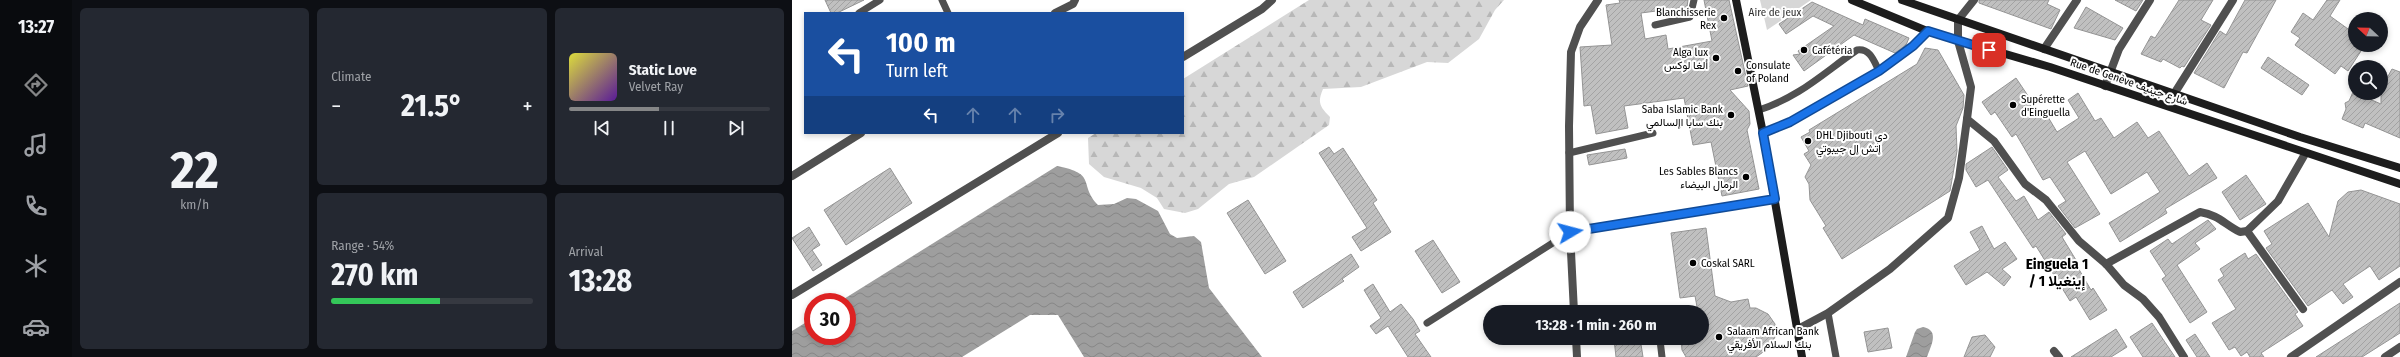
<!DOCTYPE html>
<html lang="en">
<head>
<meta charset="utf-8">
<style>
	:root { --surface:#171b24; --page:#242831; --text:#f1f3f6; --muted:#9ea1a6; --line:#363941; --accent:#858687 }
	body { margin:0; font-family:"Fira Sans Condensed",Vazirmatn,sans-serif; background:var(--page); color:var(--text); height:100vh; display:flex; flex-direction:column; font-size:15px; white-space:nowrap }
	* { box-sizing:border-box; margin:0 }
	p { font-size:13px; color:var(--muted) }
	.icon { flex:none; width:22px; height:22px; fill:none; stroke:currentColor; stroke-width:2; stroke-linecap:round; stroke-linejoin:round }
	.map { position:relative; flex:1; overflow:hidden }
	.sheet { display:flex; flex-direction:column; gap:8px; padding:8px; background:#0d0f14; width:720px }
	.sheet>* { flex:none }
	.top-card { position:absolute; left:12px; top:12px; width:380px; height:122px; border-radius:0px; box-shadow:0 2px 6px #0003; background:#1a4fa0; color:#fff; overflow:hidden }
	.needle { width:26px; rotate:292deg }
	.buttons { position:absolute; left:1556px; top:12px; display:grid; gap:8px }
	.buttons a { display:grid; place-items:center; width:40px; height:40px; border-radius:50%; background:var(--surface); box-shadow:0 2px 6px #0003; font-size:20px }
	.speed { position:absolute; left:12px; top:293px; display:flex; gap:8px; font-size:20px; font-weight:700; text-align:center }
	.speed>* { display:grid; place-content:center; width:52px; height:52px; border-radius:50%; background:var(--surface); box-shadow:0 2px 6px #0003; line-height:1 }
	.speed .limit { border:6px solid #d22; background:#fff; color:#111 }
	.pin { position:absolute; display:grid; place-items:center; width:34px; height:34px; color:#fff; margin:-17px; border-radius:8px; box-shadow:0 2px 6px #0006 }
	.me { position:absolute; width:44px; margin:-22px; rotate:82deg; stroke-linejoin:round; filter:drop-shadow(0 0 3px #0008) }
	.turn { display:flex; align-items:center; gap:14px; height:84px; padding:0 16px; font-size:18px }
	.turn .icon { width:52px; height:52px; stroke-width:2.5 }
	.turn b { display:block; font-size:28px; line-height:34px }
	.lanes { display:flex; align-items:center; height:38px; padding:0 16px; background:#0003; justify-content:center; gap:20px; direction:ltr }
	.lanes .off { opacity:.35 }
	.big { font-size:30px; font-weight:700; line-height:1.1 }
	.sheet .tile { flex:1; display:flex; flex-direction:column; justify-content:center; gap:6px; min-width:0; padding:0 14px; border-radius:6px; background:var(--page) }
	.sheet .dial { align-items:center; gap:0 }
	.dial b { font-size:52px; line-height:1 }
	.song { display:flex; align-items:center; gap:12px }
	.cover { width:48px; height:48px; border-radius:6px; background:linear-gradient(135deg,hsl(60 70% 55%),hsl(270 70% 35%)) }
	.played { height:4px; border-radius:2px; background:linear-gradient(90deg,var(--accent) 45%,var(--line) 45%) }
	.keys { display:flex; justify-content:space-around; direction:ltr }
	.heat { display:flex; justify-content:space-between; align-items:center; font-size:22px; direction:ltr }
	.charge { height:6px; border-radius:3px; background:linear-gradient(90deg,#34c759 54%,var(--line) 0) }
	.sheet .tiles { flex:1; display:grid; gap:8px; grid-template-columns:repeat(3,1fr) }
	.tile:first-child { grid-row:span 2 }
	.trip { position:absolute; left:691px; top:305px; width:226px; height:40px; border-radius:20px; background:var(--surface); box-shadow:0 2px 6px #0003; font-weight:700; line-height:40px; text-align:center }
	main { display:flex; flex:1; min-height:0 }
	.tabs { display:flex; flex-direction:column; width:72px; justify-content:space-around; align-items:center; background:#090b0e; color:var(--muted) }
	.tabs .icon { width:28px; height:28px }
	.tabs .active { color:var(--accent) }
	.tabs b { font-size:18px; color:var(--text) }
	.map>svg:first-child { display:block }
</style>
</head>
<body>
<main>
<nav class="tabs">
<b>13:27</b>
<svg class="icon active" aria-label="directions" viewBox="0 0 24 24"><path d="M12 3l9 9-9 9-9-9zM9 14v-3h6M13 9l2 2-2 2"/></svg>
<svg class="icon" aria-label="music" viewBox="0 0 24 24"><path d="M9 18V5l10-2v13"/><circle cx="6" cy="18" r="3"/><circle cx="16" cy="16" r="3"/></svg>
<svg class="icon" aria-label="phone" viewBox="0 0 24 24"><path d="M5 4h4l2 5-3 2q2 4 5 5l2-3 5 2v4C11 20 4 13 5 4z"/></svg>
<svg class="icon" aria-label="climate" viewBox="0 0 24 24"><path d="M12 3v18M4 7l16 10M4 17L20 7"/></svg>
<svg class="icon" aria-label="car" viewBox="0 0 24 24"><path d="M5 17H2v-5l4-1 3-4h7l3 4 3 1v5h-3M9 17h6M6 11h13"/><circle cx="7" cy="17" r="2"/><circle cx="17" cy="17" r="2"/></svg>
</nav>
<section class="sheet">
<div class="tiles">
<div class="tile dial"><b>22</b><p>km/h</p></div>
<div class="tile"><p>Climate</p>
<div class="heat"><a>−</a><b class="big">21.5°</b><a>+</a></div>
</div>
<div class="tile">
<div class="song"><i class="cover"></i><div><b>Static Love</b><p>Velvet Ray</p></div></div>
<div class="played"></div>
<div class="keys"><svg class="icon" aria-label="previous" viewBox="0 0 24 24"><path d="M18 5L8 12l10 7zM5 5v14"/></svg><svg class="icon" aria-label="pause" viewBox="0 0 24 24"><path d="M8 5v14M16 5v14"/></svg><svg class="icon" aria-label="next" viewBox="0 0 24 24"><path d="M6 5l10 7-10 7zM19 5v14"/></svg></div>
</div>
<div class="tile"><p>Range · 54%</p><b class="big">270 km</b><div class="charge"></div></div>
<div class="tile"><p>Arrival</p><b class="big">13:28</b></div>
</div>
</section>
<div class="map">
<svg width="1608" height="357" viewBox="0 0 1608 357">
	<defs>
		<pattern id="forest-firs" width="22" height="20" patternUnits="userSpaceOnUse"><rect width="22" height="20" fill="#d7d7d7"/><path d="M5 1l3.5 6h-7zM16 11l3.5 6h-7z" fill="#b7b7b7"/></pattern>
		<pattern id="water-waves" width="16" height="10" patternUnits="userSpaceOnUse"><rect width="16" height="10" fill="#9e9e9e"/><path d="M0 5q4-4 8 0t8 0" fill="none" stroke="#868686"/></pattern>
		<pattern id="building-hatch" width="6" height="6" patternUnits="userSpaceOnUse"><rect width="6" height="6" fill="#c0c0c0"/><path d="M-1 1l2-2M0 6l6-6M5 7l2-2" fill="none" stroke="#a3a3a3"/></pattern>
	</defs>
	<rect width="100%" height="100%" fill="#fff"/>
	<path fill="url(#forest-firs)" d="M517 0H712L703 10 687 39 656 63 635 62 569 87 531 89C525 103 528 107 538 117L537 125 462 177 437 184 406 209 393 213 372 209 365 198 349 188 312 177 297 164 296 138 304 133H391V79Z"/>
	<path fill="#d7d7d7" d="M968 0H1019L975 30Z"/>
	<g fill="url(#water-waves)">
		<path d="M265 166C306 174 286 184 306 205L322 204 335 198 344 199 366 211 378 234 385 238 402 236 409 242 417 288 470 357H292L266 315H238L170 357H0V331L21 318V336H55V302H47Z"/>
		<path d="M1131 327C1148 330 1139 346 1135 357H1114L1123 332 1125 329Z"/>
	</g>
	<g fill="url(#building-hatch)" stroke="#949494">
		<path d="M33 0H72L45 13H39Z"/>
		<path d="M827 0H896L895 7 849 13 853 39 874 35 876 49 920 41 912 0H937L956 86 938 90 957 111 958 124 955 130 967 189 930 196 919 142 901 145 892 98 832 106 836 128 804 134 799 105 792 106 788 47 820 45 814 5 828 3Z"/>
		<path d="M1187 0H1257L1255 4 1268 10 1259 29 1187 3Z"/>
		<path d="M1323 0H1351L1344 11Z"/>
		<path d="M1387 0H1421L1409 20 1419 25 1392 67 1390 66 1388 68 1371 59 1369 62 1349 54 1359 36 1363 38Z"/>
		<path d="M1453 0H1484L1455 53 1451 52 1432 88 1402 73 1428 31 1434 35Z"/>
		<path d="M1535 0H1548L1538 16 1563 34V47L1569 51 1556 71 1549 66 1543 74 1503 45 1508 38 1499 32 1511 13 1521 20Z"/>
		<path d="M1020 2 1071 25 1073 19 1117 38 1114 45 1103 53 1062 35 1012 71 1001 55 1008 54 1006 51 1042 26 1021 16 994 34 987 24Z"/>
		<path d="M1294 7 1331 28 1323 40 1282 28Z"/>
		<path d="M1133 48 1146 50 1172 95 1171 108 1164 126 1165 151 1158 191 1050 259 1031 228 1034 226 1018 200 1017 184 1013 177 1019 165 1012 154 1017 151 1009 137 1018 132 1017 130 1125 64Z"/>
		<path d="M1476 57 1517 85 1510 95 1469 68Z"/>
		<path d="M1600 69 1608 72V138L1573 123 1571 128 1550 119 1554 109 1553 103 1557 101 1561 92 1589 104V76L1595 78Z"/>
		<path d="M1224 78 1249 115 1253 112 1265 132 1287 118 1276 100 1286 93 1303 121 1309 118 1322 138 1345 122 1356 138 1367 131 1397 176 1415 163 1425 178 1373 209 1375 213 1328 242 1317 223 1368 192 1355 172 1319 194 1293 151 1275 162 1308 214 1283 228 1266 206 1274 201 1258 177 1251 180 1224 134 1220 137 1203 112 1199 115 1190 102Z"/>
		<path d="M537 147 542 154 551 148 585 200 581 203 599 232 569 251 560 237 575 228 527 153Z"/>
		<path d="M1200 147 1216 170 1206 177 1224 201 1232 196 1246 220 1257 212 1274 234 1270 237 1287 265 1285 266 1299 290 1301 288 1315 310 1298 320 1284 297 1278 301 1244 246 1241 248 1196 180 1184 187 1174 170V164Z"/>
		<path d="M833 149 835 158 797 165 795 155Z"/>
		<path d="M98 168 120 203 54 245 32 210Z"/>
		<path d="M1454 175 1474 204 1448 220 1430 192Z"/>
		<path d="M1569 190 1608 204V266L1587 280 1578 266 1551 284 1561 297 1551 304 1540 290 1516 306 1474 248 1480 244 1472 231 1516 203 1537 237 1546 201 1556 192Z"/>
		<path d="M456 200 494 261 473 274 435 213Z"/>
		<path d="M1416 220 1424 229 1403 243 1408 249 1385 265 1415 312 1398 323 1370 279 1374 276 1358 251 1376 239 1380 244Z"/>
		<path d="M1190 226 1202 249 1213 242 1225 259 1210 269 1219 277 1212 286 1195 272 1174 285 1162 266 1188 250 1178 232Z"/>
		<path d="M17 227 28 245 20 250 30 265 21 271 0 238Z"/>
		<path d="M914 228 923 296 939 302 956 299 958 308H964L976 314 983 324V337L977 348 964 357H894L890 350 889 338H910V312H906L903 296 888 298 879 233Z"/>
		<path d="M641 240 668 282 650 293 623 251Z"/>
		<path d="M1453 253 1456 259 1464 254 1506 312 1503 314 1511 326 1469 353 1472 357H1458L1455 352 1449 356 1443 347 1437 350 1420 323 1444 309 1426 280 1432 276 1428 269Z"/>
		<path d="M559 254 567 267 550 279 552 281 511 308 501 292Z"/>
		<path d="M581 284 598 312 609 304 621 319 628 331 623 334 639 357H616L596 326 584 334 578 326 589 318 572 290Z"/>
		<path d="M1608 303V333L1570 357H1524Z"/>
		<path d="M1360 323 1383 357H1351L1338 337Z"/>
		<path d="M1096 328 1100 348 1076 352 1072 332Z"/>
		<path d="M1324 329 1335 347 1319 357H1279Z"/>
		<path d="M1403 334 1418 357H1405L1394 340Z"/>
		<path d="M1193 335 1203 347 1198 357H1172L1180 337Z"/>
		<path d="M848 338 851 357H824L822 339Z"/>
	</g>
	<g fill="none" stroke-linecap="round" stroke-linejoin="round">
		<g stroke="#505050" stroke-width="7">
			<path d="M150 0 156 13"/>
			<path d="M67 13 88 0"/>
			<path d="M863 25 898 17 902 0"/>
			<path d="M967 110C1009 96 1030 74 1065 50 1078 48 1082 61 1087 71"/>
			<path d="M971 133 998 122 1087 71 1121 46 1135 31"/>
			<path d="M777 153 861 133"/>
			<path d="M1036 313 1044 357"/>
			<path d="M635 323 778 232"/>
			<path d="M868 340 870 357"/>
		</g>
		<g stroke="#505050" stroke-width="8">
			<path d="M1182 0 1166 20V41L1179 87 1175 119 1202 141 1233 184 1254 200 1287 241 1314 264 1332 285 1351 299 1367 317 1392 357"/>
			<path d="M263 13 281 4 283 0"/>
			<path d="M1252 49 1285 0"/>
			<path d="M391 57 470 9 480 0"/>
			<path d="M1313 86 1327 49 1358 0"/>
			<path d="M1382 94 1441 0"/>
			<path d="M0 176 69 133"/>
			<path d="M1455 231 1511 309"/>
			<path d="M778 232 983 199"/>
			<path d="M1314 264 1408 212C1427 215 1432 224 1448 232L1455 231 1486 201 1513 154"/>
			<path d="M0 295 266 133"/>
			<path d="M782 312 778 232 777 126 779 52 788 27 806 0"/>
			<path d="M1006 329 1036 313 1098 269 1156 218 1167 178 1175 119"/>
			<path d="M784 338 785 357"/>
			<path d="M1262 351 1267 357"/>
			<path d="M1499 357 1608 282"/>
			<path d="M1593 357 1608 347"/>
		</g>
		<g stroke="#1d1d1d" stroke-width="8">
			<path d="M944 0 971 133 1010 357"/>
			<path d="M1060 0 1135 31 1258 67 1608 184"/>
			<path d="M1110 0 1508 137 1608 168"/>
		</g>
	</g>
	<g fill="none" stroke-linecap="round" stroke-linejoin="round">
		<defs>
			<path id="route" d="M778 232 983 199 971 133 998 122 1087 71 1121 46 1136 31 1197 50"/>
		</defs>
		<use href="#route" stroke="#114b97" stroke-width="10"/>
		<use href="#route" stroke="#1a73e8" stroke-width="7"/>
	</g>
	<g fill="#000" stroke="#fff" stroke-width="1.5">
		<circle cx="932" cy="18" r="4"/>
		<circle cx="1012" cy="50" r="4"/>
		<circle cx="924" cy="58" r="4"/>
		<circle cx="946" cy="71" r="4"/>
		<circle cx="1221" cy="105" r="4"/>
		<circle cx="939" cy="115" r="4"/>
		<circle cx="1016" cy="141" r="4"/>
		<circle cx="954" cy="177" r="4"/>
		<circle cx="901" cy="263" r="4"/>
		<circle cx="927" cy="337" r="4"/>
	</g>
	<g text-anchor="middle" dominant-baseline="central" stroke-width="4" stroke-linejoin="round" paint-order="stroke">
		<g font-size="11" fill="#000" stroke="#fff" text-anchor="start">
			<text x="924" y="12" text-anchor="end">Blanchisserie<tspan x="924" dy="13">Rex</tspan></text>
			<text x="1020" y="50">Cafétéria</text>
			<text x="916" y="52" text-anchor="end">Alga lux<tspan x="916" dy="13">ألغا لوكس</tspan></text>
			<text x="954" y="65">Consulate<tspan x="954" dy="13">of Poland</tspan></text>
			<text x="1229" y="99">Supérette<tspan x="1229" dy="13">d'Einguella</tspan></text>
			<text x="931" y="109" text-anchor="end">Saba Islamic Bank<tspan x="931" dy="13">بنك سابا اإلسالمي</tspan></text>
			<text x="1024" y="135">DHL Djibouti دي<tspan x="1024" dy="13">إتش إل جيبوتي</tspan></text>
			<text x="946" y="171" text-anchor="end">Les Sables Blancs<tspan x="946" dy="13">الرمال البيضاء</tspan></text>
			<text x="909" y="263">Coskal SARL</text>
			<text x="935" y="331">Salaam African Bank<tspan x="935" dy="13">بنك السلام الأفريقي</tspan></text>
		</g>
		<g font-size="11" fill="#2e2e2e" stroke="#fff">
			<text x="983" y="12">Aire de jeux</text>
		</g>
		<g font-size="11" fill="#000" stroke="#fff">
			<text transform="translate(1337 82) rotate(19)">Rue de Genève شارع جينيف</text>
		</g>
		<g font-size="15" font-weight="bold" fill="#000" stroke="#fff">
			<text x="1265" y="264">Einguela 1<tspan x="1265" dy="17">/ إينغيلا 1</tspan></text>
		</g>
	</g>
</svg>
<div class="buttons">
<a><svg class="needle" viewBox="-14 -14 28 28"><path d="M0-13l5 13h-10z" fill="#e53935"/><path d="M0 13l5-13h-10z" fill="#9ea1a6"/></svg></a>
<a><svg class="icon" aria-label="search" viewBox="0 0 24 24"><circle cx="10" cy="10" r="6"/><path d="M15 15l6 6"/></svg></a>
</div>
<div class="speed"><div class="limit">30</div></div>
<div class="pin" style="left:1197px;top:50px;background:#d93025"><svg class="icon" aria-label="arrive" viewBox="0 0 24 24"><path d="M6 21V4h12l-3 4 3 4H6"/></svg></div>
<svg class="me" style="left:778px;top:232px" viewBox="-20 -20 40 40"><circle r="19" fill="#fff"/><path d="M0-13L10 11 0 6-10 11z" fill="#1a73e8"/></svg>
<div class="trip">13:28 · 1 min · 260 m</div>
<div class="top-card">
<div class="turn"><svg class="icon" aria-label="left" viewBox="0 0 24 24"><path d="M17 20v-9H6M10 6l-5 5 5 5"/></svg><div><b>100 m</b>Turn left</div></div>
<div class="lanes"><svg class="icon" aria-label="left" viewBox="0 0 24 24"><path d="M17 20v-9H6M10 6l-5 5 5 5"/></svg><svg class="icon off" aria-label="ahead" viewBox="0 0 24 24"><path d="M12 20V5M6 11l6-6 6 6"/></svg><svg class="icon off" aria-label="ahead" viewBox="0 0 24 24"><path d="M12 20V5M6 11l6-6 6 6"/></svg><svg class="icon off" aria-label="right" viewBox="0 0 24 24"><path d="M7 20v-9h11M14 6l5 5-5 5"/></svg></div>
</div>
</div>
</main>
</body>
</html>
